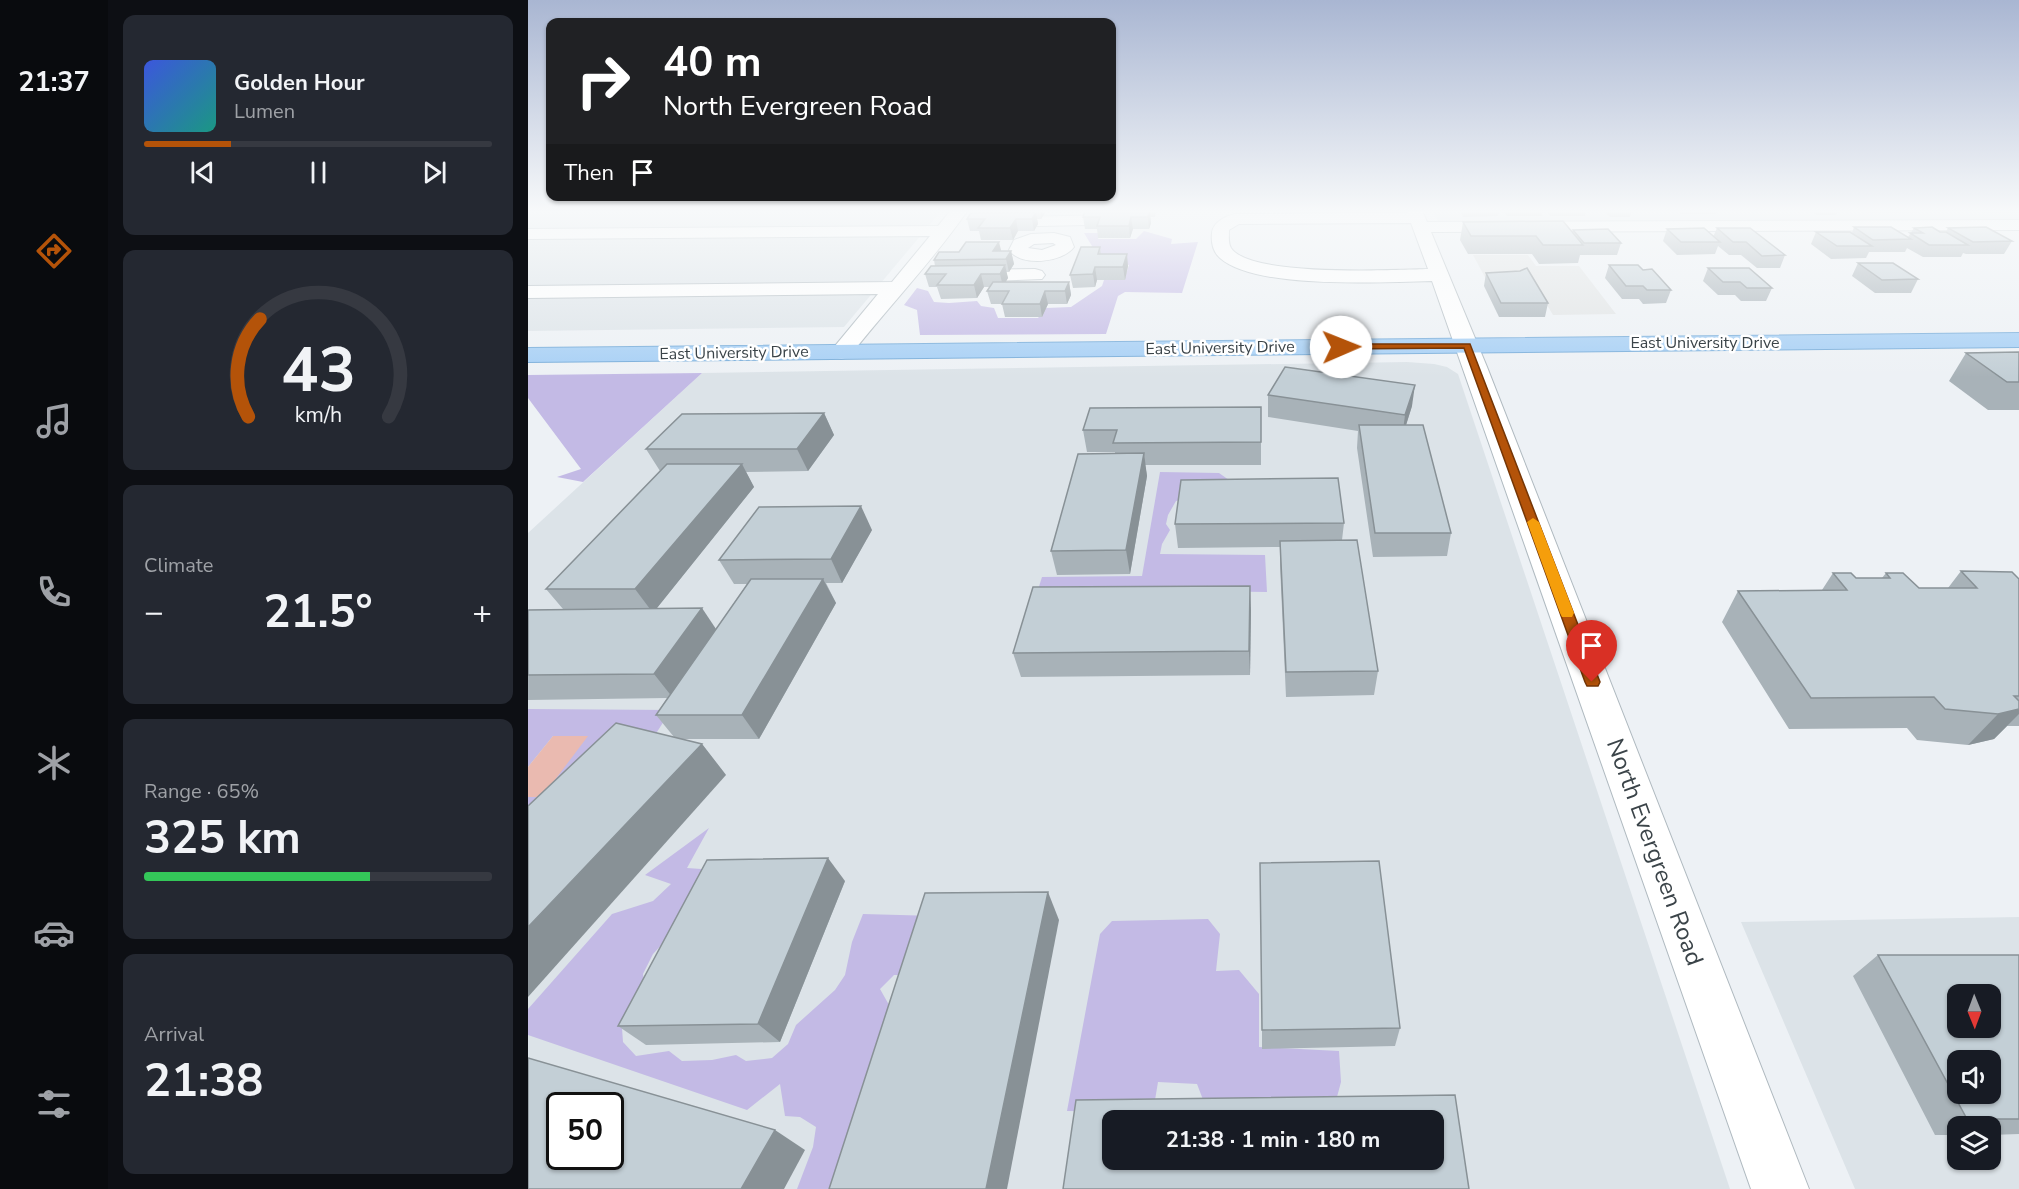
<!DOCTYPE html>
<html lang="en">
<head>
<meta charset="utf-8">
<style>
	:root { --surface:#171b24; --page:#242831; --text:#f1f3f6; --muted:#9ea1a6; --line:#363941; --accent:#b45309 }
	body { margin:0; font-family:"Nunito Sans",sans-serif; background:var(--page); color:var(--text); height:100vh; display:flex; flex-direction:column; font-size:22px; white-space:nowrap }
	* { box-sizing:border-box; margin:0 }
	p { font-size:20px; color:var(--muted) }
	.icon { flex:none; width:33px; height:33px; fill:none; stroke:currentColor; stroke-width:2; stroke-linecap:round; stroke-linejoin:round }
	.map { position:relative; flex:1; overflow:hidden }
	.panel { display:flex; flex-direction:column; gap:15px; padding:15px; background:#0d0f14; width:420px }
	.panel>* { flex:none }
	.banner { position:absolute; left:18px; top:18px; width:570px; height:183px; border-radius:12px; box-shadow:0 2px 4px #0004; background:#202124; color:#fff; overflow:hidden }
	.needle { width:39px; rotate:179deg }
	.tools { position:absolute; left:1419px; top:984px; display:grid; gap:12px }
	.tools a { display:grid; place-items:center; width:54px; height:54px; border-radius:12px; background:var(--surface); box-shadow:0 2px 4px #0004; font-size:30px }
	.speed { position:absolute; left:18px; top:1092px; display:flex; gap:12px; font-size:30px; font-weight:700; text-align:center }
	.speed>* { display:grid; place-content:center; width:78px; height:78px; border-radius:50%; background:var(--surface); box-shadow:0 2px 4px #0004; line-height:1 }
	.speed .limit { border:3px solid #111; border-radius:9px; background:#fff; color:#111 }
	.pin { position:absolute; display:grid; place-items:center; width:51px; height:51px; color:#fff; margin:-62px -26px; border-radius:50% 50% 50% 0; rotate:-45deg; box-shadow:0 0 6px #0007 }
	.pin .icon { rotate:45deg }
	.me { position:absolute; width:66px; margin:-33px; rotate:89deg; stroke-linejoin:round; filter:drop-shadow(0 0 4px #0008) }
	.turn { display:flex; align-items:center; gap:21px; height:126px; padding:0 18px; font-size:27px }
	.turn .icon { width:78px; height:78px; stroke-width:2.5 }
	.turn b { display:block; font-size:42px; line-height:51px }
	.then { display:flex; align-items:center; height:57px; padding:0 18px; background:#0003; gap:12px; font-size:22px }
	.big { font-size:45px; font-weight:700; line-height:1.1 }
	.panel .tile { flex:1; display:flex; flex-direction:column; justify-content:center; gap:9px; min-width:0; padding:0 21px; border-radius:12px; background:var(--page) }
	.panel .dial { align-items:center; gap:0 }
	.dial svg { height:156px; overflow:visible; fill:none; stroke:var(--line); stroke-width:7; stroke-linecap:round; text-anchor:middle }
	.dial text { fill:var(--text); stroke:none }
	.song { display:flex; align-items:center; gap:18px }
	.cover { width:72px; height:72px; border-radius:9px; background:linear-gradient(135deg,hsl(230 70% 55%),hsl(170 70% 35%)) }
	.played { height:6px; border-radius:3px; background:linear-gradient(90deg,var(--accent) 25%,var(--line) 25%) }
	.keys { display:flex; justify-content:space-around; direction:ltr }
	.heat { display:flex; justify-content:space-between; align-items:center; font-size:33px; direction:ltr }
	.charge { height:9px; border-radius:4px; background:linear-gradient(90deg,#34c759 65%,var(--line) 0) }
	.trip { position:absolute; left:574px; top:1110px; width:342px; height:60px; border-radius:12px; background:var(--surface); box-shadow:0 2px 4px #0004; font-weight:700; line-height:60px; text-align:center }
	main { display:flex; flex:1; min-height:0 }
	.menu { display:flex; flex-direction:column; width:108px; justify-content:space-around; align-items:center; background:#090b0e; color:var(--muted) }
	.menu .icon { width:42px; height:42px }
	.menu .selected { color:var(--accent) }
	.menu b { font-size:27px; color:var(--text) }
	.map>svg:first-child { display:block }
</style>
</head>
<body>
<main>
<nav class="menu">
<b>21:37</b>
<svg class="icon selected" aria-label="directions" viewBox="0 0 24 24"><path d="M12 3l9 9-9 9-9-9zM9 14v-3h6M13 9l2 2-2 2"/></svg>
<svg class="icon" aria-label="music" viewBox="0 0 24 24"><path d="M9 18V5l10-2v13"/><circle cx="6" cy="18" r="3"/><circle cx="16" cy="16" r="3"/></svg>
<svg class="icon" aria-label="phone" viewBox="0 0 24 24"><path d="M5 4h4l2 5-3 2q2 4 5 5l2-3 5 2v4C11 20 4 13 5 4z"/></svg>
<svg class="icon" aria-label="climate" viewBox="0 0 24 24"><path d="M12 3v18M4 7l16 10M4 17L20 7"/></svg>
<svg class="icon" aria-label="car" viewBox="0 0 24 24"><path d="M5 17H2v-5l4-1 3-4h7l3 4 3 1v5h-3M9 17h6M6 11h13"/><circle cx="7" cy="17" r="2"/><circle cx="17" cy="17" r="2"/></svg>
<svg class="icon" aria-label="filters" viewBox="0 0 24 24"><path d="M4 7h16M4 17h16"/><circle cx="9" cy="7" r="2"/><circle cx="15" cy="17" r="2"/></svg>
</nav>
<section class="panel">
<div class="tile">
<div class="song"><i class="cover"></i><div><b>Golden Hour</b><p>Lumen</p></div></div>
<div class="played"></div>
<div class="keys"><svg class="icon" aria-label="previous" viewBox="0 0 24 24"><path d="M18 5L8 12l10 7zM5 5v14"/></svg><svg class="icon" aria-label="pause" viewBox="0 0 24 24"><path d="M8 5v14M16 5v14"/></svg><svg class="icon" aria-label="next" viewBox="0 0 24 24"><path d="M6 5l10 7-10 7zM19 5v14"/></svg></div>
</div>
<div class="tile dial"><svg viewBox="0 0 100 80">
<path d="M14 69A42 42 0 1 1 86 69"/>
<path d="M14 69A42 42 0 0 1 20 19" stroke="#b45309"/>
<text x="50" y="56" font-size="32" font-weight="700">43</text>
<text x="50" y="72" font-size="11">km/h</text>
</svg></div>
<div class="tile"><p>Climate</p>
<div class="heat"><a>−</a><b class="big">21.5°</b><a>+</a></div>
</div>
<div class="tile"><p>Range · 65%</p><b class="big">325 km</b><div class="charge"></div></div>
<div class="tile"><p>Arrival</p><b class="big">21:38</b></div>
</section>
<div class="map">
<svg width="1491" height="1189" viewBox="0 0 1491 1189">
	<rect width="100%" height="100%" fill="#edf1f5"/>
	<g fill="#dce3e8" fill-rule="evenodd">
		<path d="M0 210H414L316 327 0 331Z"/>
		<path d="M905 210H1491V219L911 224Z"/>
		<path d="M879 362 906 364 919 367 930 374 1202 1189H0V533L174 373ZM32 1106H82V1156H32ZM585 1120H906V1160H585Z"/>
		<path d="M1491 917V1189H1327L1213 922ZM1430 994H1462V1028H1430ZM1430 1060H1462V1094H1430ZM1430 1126H1462V1160H1430Z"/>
	</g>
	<g fill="#c3bae5">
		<path d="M616 231 644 239 643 244 670 242 654 293 597 292 590 296 578 334 392 335 389 310 376 305 389 288 400 291 406 302 421 303 449 301 453 306 466 308 470 318H510L518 308 543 307 574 286 576 280H596L601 265 554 255 564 246 556 233H572L570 239H608Z"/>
		<path d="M174 373 55 482 29 477 53 469 0 398V375Z"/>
		<path d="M632 472 691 473 701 480 660 498 648 501 640 515 638 524 642 530 634 544 632 554 737 555 739 592 667 591 504 609 514 577 614 576Z"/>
		<path d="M0 709 143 710 120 746 0 862V797H14L25 736 0 767Z"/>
		<path d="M181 828 159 868 202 871 125 954 115 974 117 988 94 1028 95 1042 108 1056 141 1051 154 1061 184 1060 208 1055 218 1061 244 1058 260 1044 268 1025 307 990 317 975 324 942 335 914 408 916 392 975H366L352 989 365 1012 334 1160 300 1189H269L285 1147 288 1127 272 1117 257 1116 252 1084 219 1110 0 1035V1009L84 914 125 901 143 884 117 875Z"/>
		<path d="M680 919 692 934 688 971 711 970 731 994V1047L811 1051 813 1082 806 1108 679 1110 669 1084 630 1082 625 1112 539 1111 572 934 584 921Z"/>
	</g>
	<path fill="#e0e3e4" d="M945 255H1000L1008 266H1051L1088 314 1025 315 1004 280 959 281Z"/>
	<path fill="#eabab0" d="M25 736H60L14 797H0V767Z"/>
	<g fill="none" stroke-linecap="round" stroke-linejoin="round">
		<defs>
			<g id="minor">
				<path d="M423 210H440C404 262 360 307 321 357L313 359 305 357 302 352 350 294 0 298V286L364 282 402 236 0 239V229L410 226Z"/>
				<path d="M878 210H894L899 222 1491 220V230L903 232 959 367 1281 1189H1223L904 281C856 282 728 290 692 258 685 252 683 242 684 233 685 222 698 216 707 214L879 213ZM883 223 900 269C865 270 722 277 703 248 700 243 701 236 701 230L711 224Z"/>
				<path d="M601 215 607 216 609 220 607 224 468 227 460 222 468 217Z"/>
				<path d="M526 233 542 237 546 247C534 263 493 267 481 250L486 240 503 234ZM525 243 528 245 514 250 500 248 506 244Z"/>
				<path d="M507 269 514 271 517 275 514 279 433 282 426 280 423 276 426 272 433 270Z"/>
			</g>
			<path id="major" d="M1491 333V347L0 362V348Z"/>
		</defs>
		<use href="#minor" stroke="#b0bac0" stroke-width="2"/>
		<use href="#major" stroke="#77acd9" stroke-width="2"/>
		<use href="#minor" fill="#fff" fill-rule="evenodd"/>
		<use href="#major" fill="#a6cff5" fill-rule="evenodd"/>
	</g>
	<g fill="#a8b2b8">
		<path d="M448 210H512V213H517L513 219H509L510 224 506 231H490L485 240H453L451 231H442L439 219 449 213Z"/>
		<path d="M563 210H628V211L627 217H622L623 223 621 229H605L602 238H570L569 229H557L555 217Z"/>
		<path d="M932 210H971L970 216 935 217Z"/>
		<path d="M975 210H1015L1014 216H979Z"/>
		<path d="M1018 210H1058L1057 216H1022Z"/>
		<path d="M1075 210H1104L1102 217H1082Z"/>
		<path d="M1149 210H1189L1188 214H1153Z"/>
		<path d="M1238 210H1269L1268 212H1241Z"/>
		<path d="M1281 210H1315L1310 211 1308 215H1289Z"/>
		<path d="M1334 210H1392L1391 213H1339Z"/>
		<path d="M1450 210H1491V211L1490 213H1454Z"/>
		<path d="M935 222 1044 232 1045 230 1093 243 1089 255H1052L1050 263 1011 264 1004 254H940L932 240Z"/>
		<path d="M1326 227 1380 237 1386 228 1412 232H1418L1420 228 1484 241 1476 254H1438L1435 253 1433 257H1395L1379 248 1377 252H1341L1338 258 1303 259 1283 244 1288 232 1324 233Z"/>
		<path d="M1189 228 1257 255 1252 268H1229L1213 255H1201L1190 246 1187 254 1149 255 1135 241 1139 229 1185 237Z"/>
		<path d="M572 247 573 254 600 266 597 280H569L567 287 545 288 542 275Z"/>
		<path d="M473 251H483L486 264 481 272H478L480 278 477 282H541L543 295 539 304H520L514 317H477L474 304H463L459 291 462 287H456L449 298 413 299 409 287H401L397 274 407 266 406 260Z"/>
		<path d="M1330 263 1390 279 1383 293H1347L1324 276Z"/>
		<path d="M1081 265 1115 270 1143 290 1138 303 1115 304 1111 299H1094L1077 278Z"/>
		<path d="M1180 268 1244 288 1238 301H1213L1207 295H1190L1175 281Z"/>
		<path d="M958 273 1020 303 1017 317H971L956 286Z"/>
		<path d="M1491 352V410H1460L1421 381 1438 353Z"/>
		<path d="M740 395 884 406 878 425 923 533 919 556 845 557 829 448 830 431 740 417Z"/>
		<path d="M733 407V465H617L619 476 602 574 529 575 523 551 587 453V452H559L555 430Z"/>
		<path d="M296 413 306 435 280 471 218 472 226 487 128 609 188 629 219 584H206L191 560 344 530 314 583H298L308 603 231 739H153L174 744 198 775 146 737 128 715 139 698 0 700V610L35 609 18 589 132 471 118 449Z"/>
		<path d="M816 523 814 540 850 671 846 695 758 697 752 565V547L650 548 647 524Z"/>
		<path d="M1433 571 1491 579V726H1479L1466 739 1440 745 1389 740 1379 728 1261 729 1194 622 1210 591 1294 590 1305 573 1328 578H1354L1358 573 1391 588H1420Z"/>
		<path d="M723 610 722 675 493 677 485 653Z"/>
		<path d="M317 881 252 1042 118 1045 90 1026Z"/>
		<path d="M1350 955H1491V1134L1462 1135V1126H1430V1135H1407L1325 976Z"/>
		<path d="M872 1028 867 1046 734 1049V1030Z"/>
	</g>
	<g fill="#889196">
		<path d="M512 210H516L517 213 513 219Z"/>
		<path d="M622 211 623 223 621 229 620 217Z"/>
		<path d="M508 212 510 224 506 231 504 219Z"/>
		<path d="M603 217 605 229 602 238 601 226Z"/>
		<path d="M488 219 490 231 485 240 482 228Z"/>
		<path d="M471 242 474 254 465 251Z"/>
		<path d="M483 251 486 264 481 272 478 259Z"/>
		<path d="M599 254 600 266 597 280 595 267Z"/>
		<path d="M477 265 480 278 475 287 472 274Z"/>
		<path d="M567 267 569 280 567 287 565 274Z"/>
		<path d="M453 274 456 287 449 298 446 285Z"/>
		<path d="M541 282 543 295 539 304 537 291Z"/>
		<path d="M517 291 520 304 514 317 512 304Z"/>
		<path d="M887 385 884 406 874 438 877 415Z"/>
		<path d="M296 413 306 435 280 471 269 449Z"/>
		<path d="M616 453 619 476 602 574 598 550Z"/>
		<path d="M214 464 226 487 125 613 107 589Z"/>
		<path d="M333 506 344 530 314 583 303 559Z"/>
		<path d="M295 579 308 603 231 739 214 715Z"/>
		<path d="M722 586 723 610 722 675 721 651Z"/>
		<path d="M174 608 190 632 145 698 126 674Z"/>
		<path d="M1491 709V714L1466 739 1440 745 1470 714Z"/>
		<path d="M174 744 198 775 0 997V927Z"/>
		<path d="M300 858 317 881 252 1042 230 1024Z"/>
		<path d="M520 892 531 920 479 1189H458Z"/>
		<path d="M247 1130 277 1150 256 1189H213Z"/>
	</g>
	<g fill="#c3cfd6" stroke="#889196" stroke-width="1.5" fill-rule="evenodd">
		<path d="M557 211H622L620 217H603L601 226H569L572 217H555Z"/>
		<path d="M508 212 504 219H488L482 228H450L457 219H439L443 213Z"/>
		<path d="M1035 221 1055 245H1015L1008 236H943L935 222Z"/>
		<path d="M1326 227H1363L1383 239 1345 240Z"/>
		<path d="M1404 227 1412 232H1418L1440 245H1401L1382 233H1395L1386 228Z"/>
		<path d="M1458 227 1484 241 1445 242 1420 228Z"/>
		<path d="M1176 228 1192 242H1153L1139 229Z"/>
		<path d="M1189 228H1222L1257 255 1234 256 1218 242H1205Z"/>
		<path d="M1080 229 1093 243H1056L1045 230Z"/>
		<path d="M1288 232H1322L1344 246H1309Z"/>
		<path d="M438 242H471L465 251H483L478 259 406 260 411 252H431Z"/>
		<path d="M553 247H572L570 254H599L595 267H567L565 274 542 275Z"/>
		<path d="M1330 263H1365L1390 279 1354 280Z"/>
		<path d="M477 265 472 274H453L446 285H409L418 274H397L403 266Z"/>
		<path d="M1081 265H1110L1115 270 1124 269 1143 290H1119L1115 286H1098Z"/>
		<path d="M999 268 1020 303H973L958 273 992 271Z"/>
		<path d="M1180 268H1221L1244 288H1219L1212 282H1195Z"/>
		<path d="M465 282H541L537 291H517L512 304H474L481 291H459Z"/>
		<path d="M1491 352V382H1479L1438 353Z"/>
		<path d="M757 367 887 385 877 415 740 395Z"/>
		<path d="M733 407V442L585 443 589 430H555L562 408Z"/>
		<path d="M296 413 269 449H118L154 414Z"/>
		<path d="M831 425H895L923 533H847Z"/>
		<path d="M616 453 598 550 523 551 550 454Z"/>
		<path d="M139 464H214L107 589H18Z"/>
		<path d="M810 478 816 523 647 524 653 480Z"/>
		<path d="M333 506 303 559 191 560 231 507Z"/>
		<path d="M829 540 850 671 758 672 752 541Z"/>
		<path d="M1433 571 1484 572 1491 579V696H1486L1491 701V709L1470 714 1417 709 1406 697 1283 698 1210 591 1319 590 1305 573H1323L1328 578H1362L1358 573H1375L1391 588H1449Z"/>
		<path d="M223 579H295L214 715H128Z"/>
		<path d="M722 586 721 651 485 653 505 587Z"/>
		<path d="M174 608 126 674 0 675V610Z"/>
		<path d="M88 723 174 744 0 927V806Z"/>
		<path d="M300 858 230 1024 90 1026 179 860Z"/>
		<path d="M851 861 872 1028 734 1030 732 863Z"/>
		<path d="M520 892 458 1189H301L397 893Z"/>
		<path d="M1350 955H1491V1119H1439ZM1430 994H1462V1028H1430ZM1430 1060H1462V1094H1430Z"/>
		<path d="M0 1058 247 1130 213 1189H0ZM32 1106H82V1156H32Z"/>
		<path d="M927 1095 941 1189H535L548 1100ZM585 1120H906V1160H585Z"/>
	</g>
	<linearGradient id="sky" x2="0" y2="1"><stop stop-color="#a9b6d2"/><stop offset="0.56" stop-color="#f7f9fa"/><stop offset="1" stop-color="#f7f9fa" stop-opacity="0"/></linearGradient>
	<rect width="1491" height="377" fill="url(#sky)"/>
	<path fill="#b45309" stroke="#753606" stroke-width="1.5" d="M813 344H942L1072 682 1070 686H1059L1057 682 936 348 810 349 809 347Z"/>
	<path fill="#f59e0b" d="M1005 518 1011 522 1046 613 1044 617H1034L1032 613 999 522Z"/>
	<g text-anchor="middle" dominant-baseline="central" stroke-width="5" stroke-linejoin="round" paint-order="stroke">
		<g font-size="16" fill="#3b4449" stroke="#fff">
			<text x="1177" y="343">East University Drive</text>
			<text transform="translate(692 348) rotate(-1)">East University Drive</text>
			<text transform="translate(206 353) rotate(-1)">East University Drive</text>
		</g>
		<g font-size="24" fill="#3b4449" stroke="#fff">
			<text transform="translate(1127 852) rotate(70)">North Evergreen Road</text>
		</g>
	</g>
</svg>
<div class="tools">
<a><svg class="needle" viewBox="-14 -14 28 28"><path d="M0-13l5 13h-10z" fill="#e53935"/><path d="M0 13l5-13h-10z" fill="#9ea1a6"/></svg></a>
<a><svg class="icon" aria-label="sound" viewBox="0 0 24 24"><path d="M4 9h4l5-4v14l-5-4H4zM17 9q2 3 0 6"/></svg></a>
<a><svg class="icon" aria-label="layers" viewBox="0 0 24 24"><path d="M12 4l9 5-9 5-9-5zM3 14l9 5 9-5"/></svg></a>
</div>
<div class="speed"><div class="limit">50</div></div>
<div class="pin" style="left:1064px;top:682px;background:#d93025"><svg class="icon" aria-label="arrive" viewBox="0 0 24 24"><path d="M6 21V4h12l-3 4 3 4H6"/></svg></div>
<svg class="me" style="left:813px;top:347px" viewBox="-20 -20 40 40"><circle r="19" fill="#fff"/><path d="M0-13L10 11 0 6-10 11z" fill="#b45309"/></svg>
<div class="trip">21:38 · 1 min · 180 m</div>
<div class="banner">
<div class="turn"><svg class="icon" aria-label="right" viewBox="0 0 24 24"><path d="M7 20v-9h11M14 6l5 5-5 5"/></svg><div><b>40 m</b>North Evergreen Road</div></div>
<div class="then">Then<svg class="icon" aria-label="arrive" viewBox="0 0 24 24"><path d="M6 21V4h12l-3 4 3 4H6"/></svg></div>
</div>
</div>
</main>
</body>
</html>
